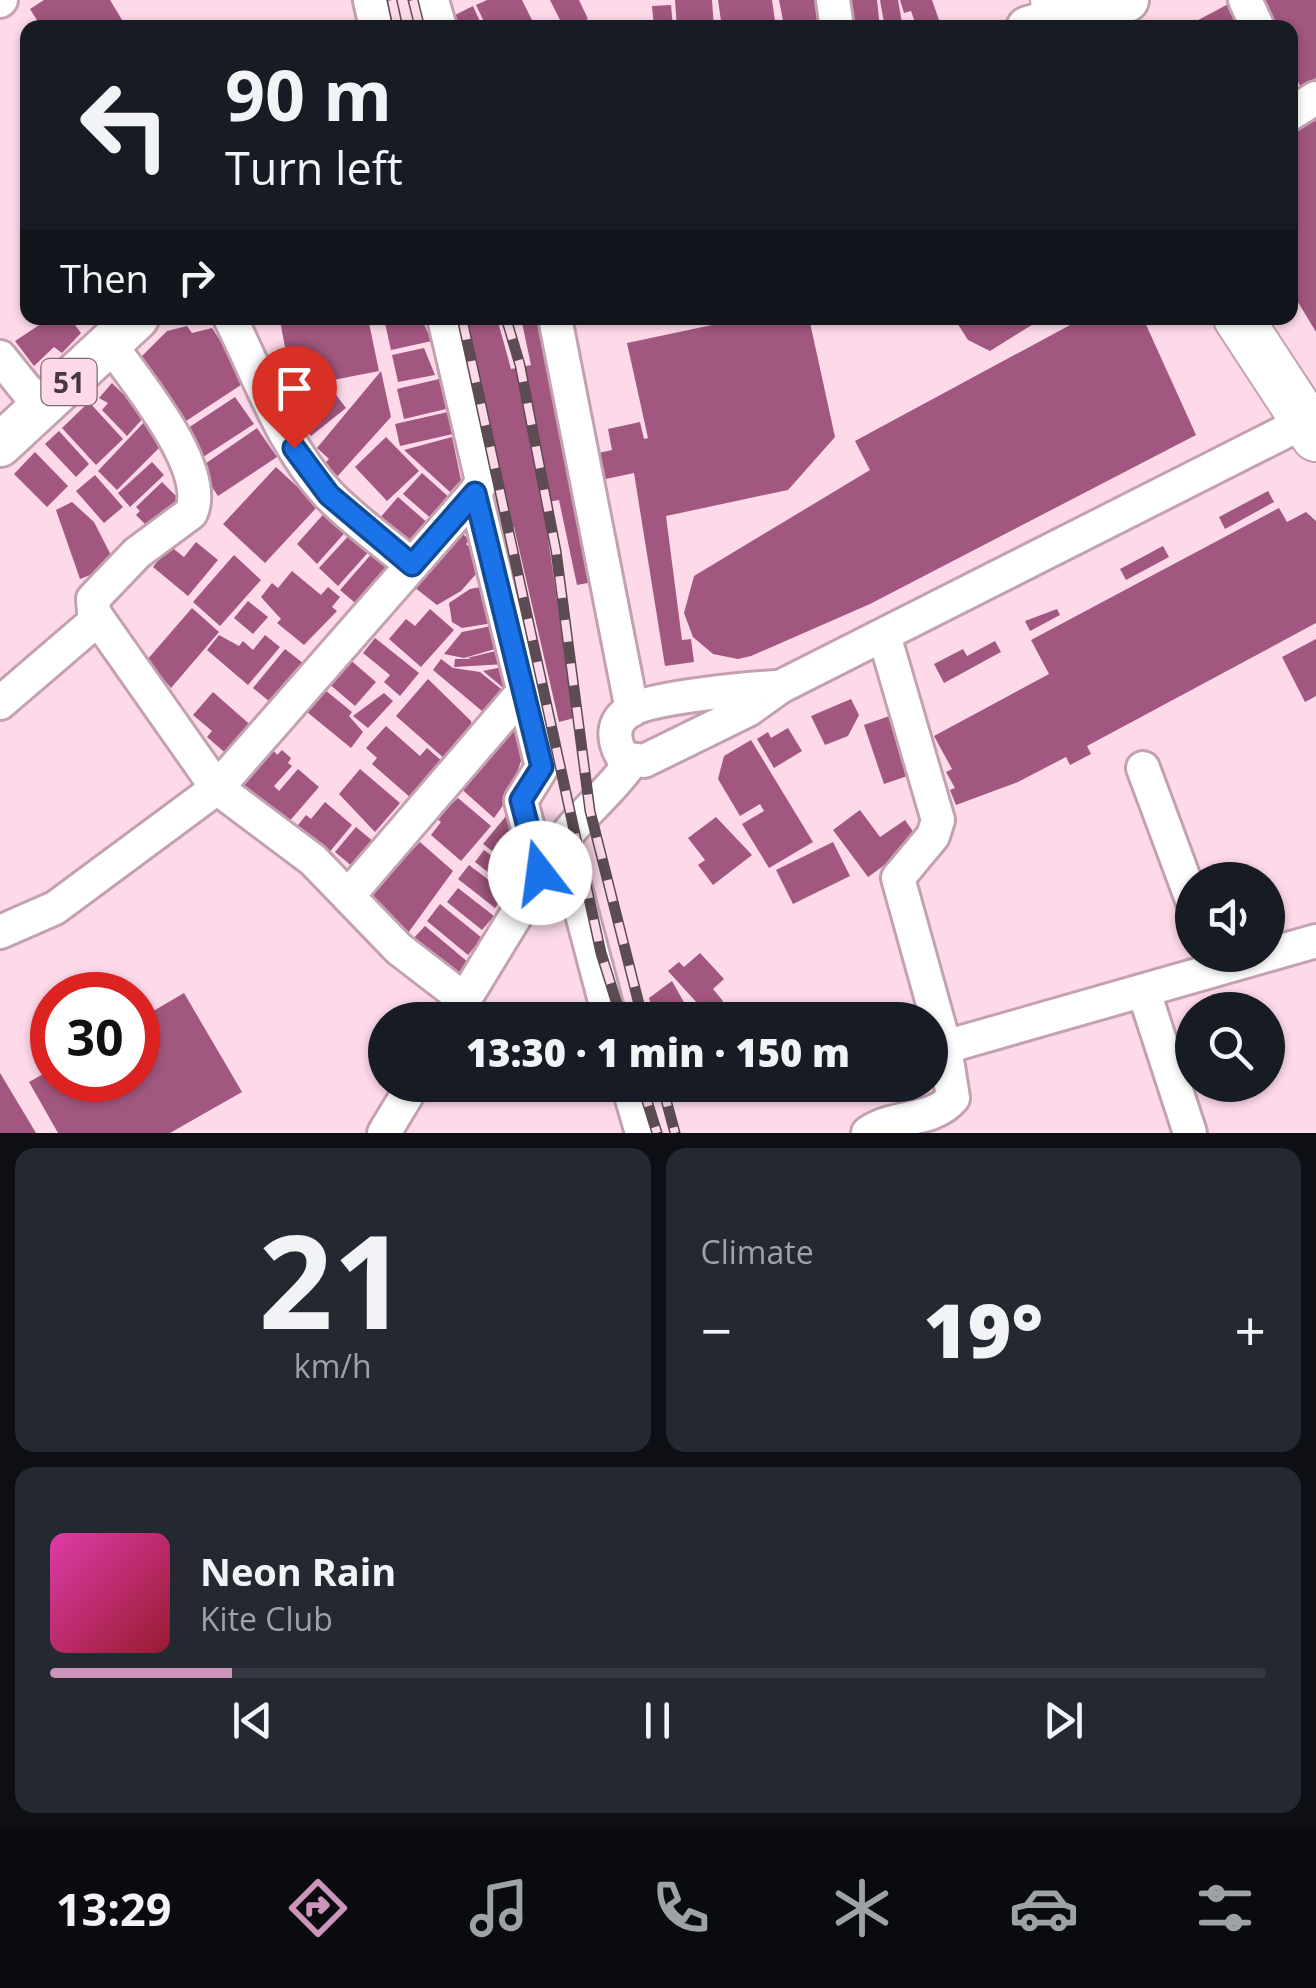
<!DOCTYPE html>
<html lang="en">
<head>
<meta charset="utf-8">
<style>
	:root { --surface:#171b24; --page:#242831; --text:#f1f3f6; --muted:#9ea1a6; --line:#363941; --accent:#cd94bb }
	body { margin:0; font-family:"Open Sans",sans-serif; background:var(--page); color:var(--text); height:100vh; display:flex; flex-direction:column; font-size:38px; white-space:nowrap }
	* { box-sizing:border-box; margin:0 }
	p { font-size:32px; color:var(--muted) }
	.icon { flex:none; width:55px; height:55px; fill:none; stroke:currentColor; stroke-width:2; stroke-linecap:round; stroke-linejoin:round }
	.map { position:relative; height:1133px; overflow:hidden }
	.panel { display:flex; flex-direction:column; gap:15px; padding:15px; background:#0d0f14; flex:1 }
	.panel>* { flex:none }
	.guide { position:absolute; left:20px; top:20px; width:1278px; height:305px; border-radius:20px; box-shadow:0 2px 8px #0004; background:#171b24; color:var(--text); overflow:hidden }
	.tools { position:absolute; left:1175px; top:862px; display:grid; gap:20px }
	.tools a { display:grid; place-items:center; width:110px; height:110px; border-radius:50%; background:var(--surface); box-shadow:0 2px 8px #0004; font-size:50px }
	.speed { position:absolute; left:30px; top:972px; display:flex; gap:20px; font-size:50px; font-weight:700; text-align:center }
	.speed>* { display:grid; place-content:center; width:130px; height:130px; border-radius:50%; background:var(--surface); box-shadow:0 2px 8px #0004; line-height:1 }
	.speed .limit { border:15px solid #d22; background:#fff; color:#111 }
	.pin { position:absolute; display:grid; place-items:center; width:85px; height:85px; color:#fff; margin:-102px -42px; border-radius:50% 50% 50% 0; rotate:-45deg; box-shadow:0 0 10px #0007 }
	.pin .icon { rotate:45deg }
	.me { position:absolute; width:110px; margin:-55px; rotate:345deg; stroke-linejoin:round; filter:drop-shadow(0 0 8px #0008) }
	.turn { display:flex; align-items:center; gap:35px; height:210px; padding:0 40px; font-size:45px }
	.turn .icon { width:130px; height:130px; stroke-width:2.5 }
	.turn b { display:block; font-size:70px; line-height:85px }
	.then { display:flex; align-items:center; height:95px; padding:0 40px; background:#0003; gap:20px; font-size:38px }
	.big { font-size:75px; font-weight:800; line-height:1.1 }
	.panel .card { flex:1; display:flex; flex-direction:column; justify-content:center; gap:15px; min-width:0; padding:0 35px; border-radius:20px; background:var(--page) }
	.panel .dial { align-items:center; gap:0 }
	.dial b { font-size:130px; line-height:1 }
	.song { display:flex; align-items:center; gap:30px }
	.cover { width:120px; height:120px; border-radius:15px; background:linear-gradient(135deg,hsl(320 70% 55%),hsl(350 70% 35%)) }
	.played { height:10px; border-radius:5px; background:linear-gradient(90deg,var(--accent) 15%,var(--line) 15%) }
	.keys { display:flex; justify-content:space-around; direction:ltr }
	.heat { display:flex; justify-content:space-between; align-items:center; font-size:55px; direction:ltr }
	.panel .tiles { flex:1; display:grid; gap:15px; grid-template-columns:1fr 1fr }
	.card:last-child { grid-column:span 2 }
	.trip { position:absolute; left:368px; top:1002px; width:580px; height:100px; border-radius:50px; background:var(--surface); box-shadow:0 2px 8px #0004; font-weight:800; line-height:100px; text-align:center }
	.menu { display:flex; height:160px; justify-content:space-around; align-items:center; background:#090b0e; color:var(--muted) }
	.menu .icon { width:70px; height:70px }
	.menu .on { color:var(--accent) }
	.menu b { font-size:45px; color:var(--text) }
	.map>svg:first-child { display:block }
</style>
</head>
<body>
<div class="map">
<svg width="1316" height="1133" viewBox="0 0 1316 1133">
	<rect width="100%" height="100%" fill="#fdd9ea"/>
	<g fill="#a1577f">
		<path d="M44 0H110L127 28H42L30 9Z"/>
		<path d="M487 0H522L536 28H487L476 5Z"/>
		<path d="M550 0H579L588 19 564 28Z"/>
		<path d="M675 0H712L714 28H677Z"/>
		<path d="M718 0H772L776 28H722Z"/>
		<path d="M779 0H822L825 18 784 26Z"/>
		<path d="M845 0H877L880 28H848Z"/>
		<path d="M880 0H898L903 28H885Z"/>
		<path d="M900 0H932L939 20 917 28 911 11 904 13Z"/>
		<path d="M1236 0 1250 28H1183Z"/>
		<path d="M1260 0H1316V78L1300 86 1290 65V28H1273Z"/>
		<path d="M671 5 673 28H654L652 6Z"/>
		<path d="M473 6 483 28H452L449 18Z"/>
		<path d="M1316 120V332L1290 289V136Z"/>
		<path d="M50 318H70L81 333 62 353 54 347 34 366 15 341Z"/>
		<path d="M393 318H421L432 341 391 350 384 319Z"/>
		<path d="M467 318H497L511 369 531 365 521 318H538L567 460 612 450 608 429 640 422 644 439 648 438 627 343 745 318H809L835 437 788 490 666 516 682 640 691 639 694 662 665 666 634 473 573 486 593 582 577 585 559 500 543 503 574 718 559 722 514 527 501 529 512 579 485 501 505 497Z"/>
		<path d="M954 318H1043L990 351 968 340Z"/>
		<path d="M1083 318H1143L1196 435 870 604 751 656 738 659 713 654 693 637 684 613 694 576 870 470 855 441Z"/>
		<path d="M280 321 369 323 379 371 293 388Z"/>
		<path d="M187 326 192 333 212 328 247 381 180 425 138 360 167 331Z"/>
		<path d="M424 348 435 375 398 382 392 355Z"/>
		<path d="M381 371 391 417 335 479 321 467 329 459 317 448Z"/>
		<path d="M439 379 446 409 404 419 397 389Z"/>
		<path d="M112 383 122 393 130 387 145 416 127 436 102 410 108 403 99 398Z"/>
		<path d="M331 388 346 408 311 436 287 410 315 389 320 396Z"/>
		<path d="M235 397 254 424 203 457 185 430Z"/>
		<path d="M89 402 123 439 96 465 62 428Z"/>
		<path d="M448 412 453 434 400 446 395 424Z"/>
		<path d="M149 417 164 443 117 490 98 471Z"/>
		<path d="M257 428 277 457 218 496 199 468Z"/>
		<path d="M59 431 89 464 76 477 45 444Z"/>
		<path d="M386 437 419 471 387 501 355 467Z"/>
		<path d="M452 437 461 480 450 492 404 450Z"/>
		<path d="M35 452 68 486 47 507 14 474Z"/>
		<path d="M152 462 164 475 130 507 118 493Z"/>
		<path d="M276 467 318 506 265 563 223 524Z"/>
		<path d="M422 473 452 500 434 521 403 494Z"/>
		<path d="M95 475 123 507 104 523 76 491Z"/>
		<path d="M162 482 180 500 150 529 136 515 140 511 136 507Z"/>
		<path d="M1268 491 1274 502 1225 529 1219 517Z"/>
		<path d="M398 497 430 525 411 547 379 519Z"/>
		<path d="M72 502 94 522 116 565 80 579 56 510Z"/>
		<path d="M1279 508 1287 522 1306 512 1316 521V623L1087 746 1091 754 1070 765 1066 757 1018 782 956 805 950 790 955 788 946 772 952 769 934 736 1049 674 1031 640Z"/>
		<path d="M328 509 349 528 317 564 297 544Z"/>
		<path d="M459 531 470 540 466 544 473 550 476 574 461 591 437 605 414 587Z"/>
		<path d="M352 532 372 548 338 586 319 568Z"/>
		<path d="M196 542 218 560 188 596 153 567 170 546 184 557Z"/>
		<path d="M1163 546 1169 557 1126 580 1120 569Z"/>
		<path d="M374 551 388 563 389 573 360 607 340 590Z"/>
		<path d="M234 555 261 580 220 626 193 602Z"/>
		<path d="M292 571 321 595 328 587 340 597 332 607 337 611 304 645 277 623 281 619 261 597 272 583 278 588Z"/>
		<path d="M486 586 493 623 462 628 452 622 449 603 470 589Z"/>
		<path d="M248 601 268 617 253 634 234 618Z"/>
		<path d="M192 608 219 632 171 688 147 660Z"/>
		<path d="M430 609 454 630 421 667 389 639 406 619 415 626Z"/>
		<path d="M1057 609 1060 615 1030 631 1025 621Z"/>
		<path d="M496 625 502 647 464 658 444 654 462 632Z"/>
		<path d="M219 635 239 646 243 641 253 650 265 635 280 647 248 685 207 650Z"/>
		<path d="M375 638 419 673 400 696 384 682 390 675 363 653Z"/>
		<path d="M1316 639V696L1305 702 1282 657Z"/>
		<path d="M995 641 1001 652 944 683 934 664 963 649 967 656Z"/>
		<path d="M285 649 308 667 286 693 281 689 270 702 253 688Z"/>
		<path d="M504 649 506 664 454 667 455 659H472L467 658Z"/>
		<path d="M348 658 376 682 355 706 327 682Z"/>
		<path d="M441 659 453 668 480 672 506 693 488 716 433 670Z"/>
		<path d="M507 666V691L483 671Z"/>
		<path d="M428 679 471 721 472 727 445 759 396 716Z"/>
		<path d="M325 690 352 712 349 716 363 732 351 748 307 712Z"/>
		<path d="M213 692 255 729 230 757 207 737 212 731 193 715Z"/>
		<path d="M384 693 393 701 368 728 353 716Z"/>
		<path d="M851 699 859 715 848 736 825 745 811 716Z"/>
		<path d="M895 714 916 773 884 784 864 725Z"/>
		<path d="M508 725 519 734 521 761 509 797 494 818 458 786Z"/>
		<path d="M386 726 420 756 427 748 443 762 411 798 372 764 377 758 366 748Z"/>
		<path d="M788 728 802 751 774 768 757 739 768 732 771 738Z"/>
		<path d="M751 740 813 842 769 868 742 824 764 811 760 804 740 816 718 779 724 756Z"/>
		<path d="M282 750 291 758 288 763 292 766 274 786 279 791 298 769 319 787 287 824 236 788 274 751 277 755Z"/>
		<path d="M360 769 400 803 375 832 339 794Z"/>
		<path d="M458 798 491 826 461 861 431 835 441 822 436 818Z"/>
		<path d="M325 802 352 825 327 855 295 829 306 815 311 819Z"/>
		<path d="M511 810 527 863 521 873 483 844Z"/>
		<path d="M860 810 880 837 905 820 919 840 868 877 833 830Z"/>
		<path d="M716 817 752 855 713 885 698 865 705 860 688 838Z"/>
		<path d="M356 827 374 842 353 867 335 852Z"/>
		<path d="M420 842 453 871 408 933 366 897Z"/>
		<path d="M833 842 850 876 793 904 776 870Z"/>
		<path d="M484 850 519 877 510 889 475 862Z"/>
		<path d="M469 865 506 893 495 908 458 879Z"/>
		<path d="M458 888 494 916 482 930 447 902Z"/>
		<path d="M440 904 482 938 468 955 427 921Z"/>
		<path d="M425 926 469 963 459 980 412 940Z"/>
		<path d="M700 953 724 979 713 989 723 1001 708 1015 668 971 679 962 684 967Z"/>
		<path d="M672 981 694 1020H655L649 998Z"/>
		<path d="M184 993 242 1092 170 1133H58L29 1082 52 1069V1080H138V1020Z"/>
		<path d="M0 1073 36 1133H0Z"/>
	</g>
	<g fill="none" stroke-linecap="round" stroke-linejoin="round">
		<defs>
			<g id="minor">
				<path d="M370 0 376 28"/>
				<path d="M432 0 440 28"/>
				<path d="M833 0 837 28"/>
				<path d="M1245 0 1258 28"/>
				<path d="M0 1 1 0"/>
				<path d="M1290 114 1316 98"/>
				<path d="M230 318C259 376 283 446 328 494 353 520 384 542 412 565"/>
				<path d="M555 318 632 710"/>
				<path d="M110 344C135 380 211 469 191 513L137 553 93 599 94 613 217 788 313 860 399 949 464 999"/>
				<path d="M0 357 41 408"/>
				<path d="M475 493 542 767 521 801 540 873"/>
				<path d="M780 687 1306 421"/>
				<path d="M780 687 748 710 644 761 623 758C613 741 610 722 631 710 654 697 751 688 780 687Z"/>
				<path d="M0 703 98 619"/>
				<path d="M1143 768 1192 900"/>
				<path d="M559 845 569 865 610 1020"/>
				<path d="M348 896 523 692"/>
				<path d="M0 932 55 908 217 788 475 493 482 481 444 318"/>
				<path d="M1144 992 1190 1133"/>
				<path d="M452 1020 559 845C581 813 608 795 632 761"/>
				<path d="M945 1047 1316 941"/>
				<path d="M628 1085 642 1133"/>
				<path d="M384 1133 413 1085"/>
				<path d="M868 1133C894 1114 932 1123 953 1098L945 1047 898 878 933 836 938 820 884 635"/>
			</g>
			<g id="major">
				<path d="M1028 28 1127 0"/>
				<path d="M0 445 137 318"/>
			</g>
			<g id="highway">
				<path d="M1055 0 1067 28"/>
				<path d="M1238 318 1316 437"/>
			</g>
		</defs>
		<use href="#minor" stroke="#c3a1b1" stroke-width="38"/>
		<use href="#major" stroke="#c3a1b1" stroke-width="48"/>
		<use href="#highway" stroke="#c3a1b1" stroke-width="52"/>
		<use href="#minor" stroke="#fff" stroke-width="32"/>
		<use href="#major" stroke="#fff" stroke-width="42"/>
		<use href="#highway" stroke="#fff" stroke-width="48"/>
		<defs>
			<g id="rail">
				<path d="M392 0 398 28"/>
				<path d="M413 0 420 28"/>
				<path d="M462 318 601 953 622 1020"/>
				<path d="M506 318 520 365 556 551 590 811 643 1020"/>
				<path d="M642 1085 657 1133"/>
				<path d="M662 1085 675 1133"/>
			</g>
		</defs>
		<use href="#rail" stroke="#5c4b53" stroke-width="11"/>
		<use href="#rail" stroke="#fdd9ea" stroke-width="8" stroke-dasharray="22" stroke-linecap="butt"/>
	</g>
	<g fill="none" stroke-linecap="round" stroke-linejoin="round">
		<defs>
			<path id="route" d="M294 448 329 495 412 565 475 493 542 767 521 800 540 873"/>
		</defs>
		<use href="#route" stroke="#114b97" stroke-width="25"/>
		<use href="#route" stroke="#1a73e8" stroke-width="18"/>
	</g>
	<g text-anchor="middle" dominant-baseline="central" stroke-width="10" stroke-linejoin="round" paint-order="stroke">
		<rect fill="#fdd9ea" stroke="#7d6872" stroke-width="2.5" x="41.5" y="359" width="55" height="46" rx="8"/>
		<g font-size="28" font-weight="bold" fill="#46383e">
			<text x="69" y="382">51</text>
		</g>
	</g>
</svg>
<div class="tools">
<a><svg class="icon" aria-label="sound" viewBox="0 0 24 24"><path d="M4 9h4l5-4v14l-5-4H4zM17 9q2 3 0 6"/></svg></a>
<a><svg class="icon" aria-label="search" viewBox="0 0 24 24"><circle cx="10" cy="10" r="6"/><path d="M15 15l6 6"/></svg></a>
</div>
<div class="speed"><div class="limit">30</div></div>
<div class="pin" style="left:294px;top:448px;background:#d93025"><svg class="icon" aria-label="arrive" viewBox="0 0 24 24"><path d="M6 21V4h12l-3 4 3 4H6"/></svg></div>
<svg class="me" style="left:540px;top:873px" viewBox="-20 -20 40 40"><circle r="19" fill="#fff"/><path d="M0-13L10 11 0 6-10 11z" fill="#1a73e8"/></svg>
<div class="trip">13:30 · 1 min · 150 m</div>
<div class="guide">
<div class="turn"><svg class="icon" aria-label="left" viewBox="0 0 24 24"><path d="M17 20v-9H6M10 6l-5 5 5 5"/></svg><div><b>90 m</b>Turn left</div></div>
<div class="then">Then<svg class="icon" aria-label="right" viewBox="0 0 24 24"><path d="M7 20v-9h11M14 6l5 5-5 5"/></svg></div>
</div>
</div>
<section class="panel">
<div class="tiles">
<div class="card dial"><b>21</b><p>km/h</p></div>
<div class="card"><p>Climate</p>
<div class="heat"><a>−</a><b class="big">19°</b><a>+</a></div>
</div>
<div class="card">
<div class="song"><i class="cover"></i><div><b>Neon Rain</b><p>Kite Club</p></div></div>
<div class="played"></div>
<div class="keys"><svg class="icon" aria-label="previous" viewBox="0 0 24 24"><path d="M18 5L8 12l10 7zM5 5v14"/></svg><svg class="icon" aria-label="pause" viewBox="0 0 24 24"><path d="M8 5v14M16 5v14"/></svg><svg class="icon" aria-label="next" viewBox="0 0 24 24"><path d="M6 5l10 7-10 7zM19 5v14"/></svg></div>
</div>
</div>
</section>
<nav class="menu">
<b>13:29</b>
<svg class="icon on" aria-label="directions" viewBox="0 0 24 24"><path d="M12 3l9 9-9 9-9-9zM9 14v-3h6M13 9l2 2-2 2"/></svg>
<svg class="icon" aria-label="music" viewBox="0 0 24 24"><path d="M9 18V5l10-2v13"/><circle cx="6" cy="18" r="3"/><circle cx="16" cy="16" r="3"/></svg>
<svg class="icon" aria-label="phone" viewBox="0 0 24 24"><path d="M5 4h4l2 5-3 2q2 4 5 5l2-3 5 2v4C11 20 4 13 5 4z"/></svg>
<svg class="icon" aria-label="climate" viewBox="0 0 24 24"><path d="M12 3v18M4 7l16 10M4 17L20 7"/></svg>
<svg class="icon" aria-label="car" viewBox="0 0 24 24"><path d="M5 17H2v-5l4-1 3-4h7l3 4 3 1v5h-3M9 17h6M6 11h13"/><circle cx="7" cy="17" r="2"/><circle cx="17" cy="17" r="2"/></svg>
<svg class="icon" aria-label="filters" viewBox="0 0 24 24"><path d="M4 7h16M4 17h16"/><circle cx="9" cy="7" r="2"/><circle cx="15" cy="17" r="2"/></svg>
</nav>
</body>
</html>
